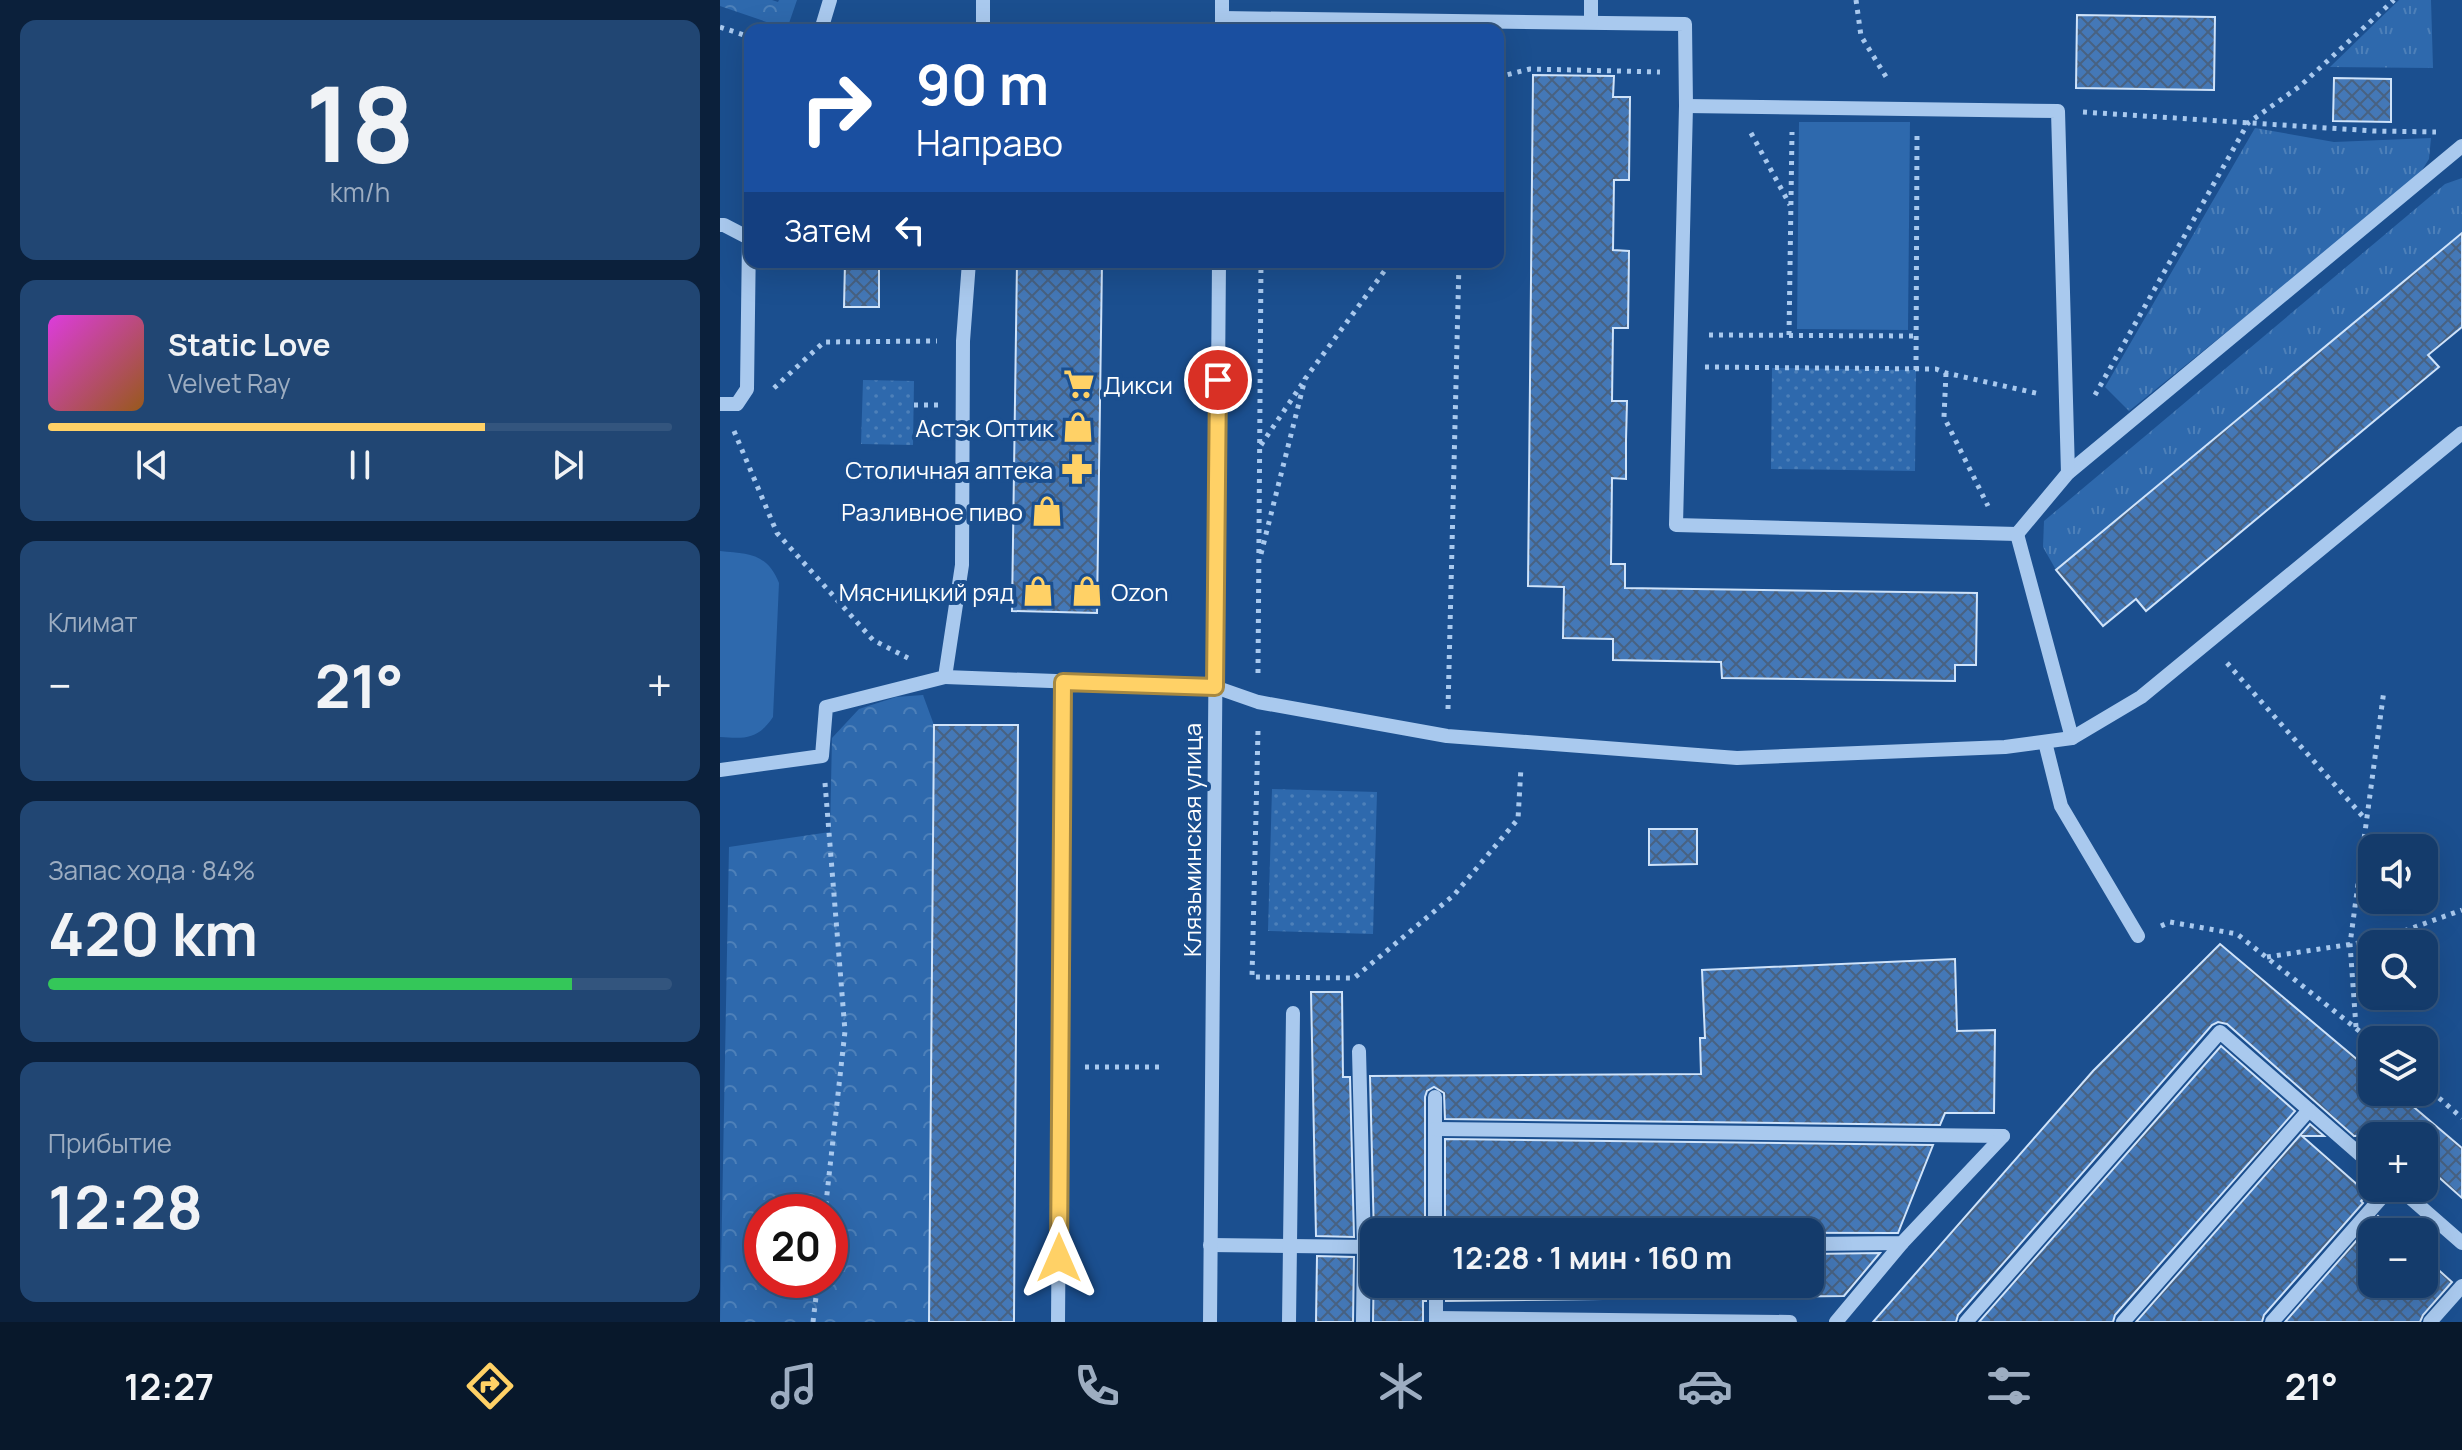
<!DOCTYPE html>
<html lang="ru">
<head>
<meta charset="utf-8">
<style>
	:root { --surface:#143b6b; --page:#214673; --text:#f1f3f6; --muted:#9dadc1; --line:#33557e; --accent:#ffd166 }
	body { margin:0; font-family:Manrope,sans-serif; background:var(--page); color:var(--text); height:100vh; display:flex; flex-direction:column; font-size:30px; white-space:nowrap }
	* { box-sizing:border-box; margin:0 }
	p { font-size:26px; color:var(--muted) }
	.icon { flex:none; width:44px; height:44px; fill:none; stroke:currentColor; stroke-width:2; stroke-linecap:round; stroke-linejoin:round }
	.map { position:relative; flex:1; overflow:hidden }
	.panel { display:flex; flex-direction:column; gap:20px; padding:20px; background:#0b203b; width:720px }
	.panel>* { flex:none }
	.top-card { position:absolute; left:24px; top:24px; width:760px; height:244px; border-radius:16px; box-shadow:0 8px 32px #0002,0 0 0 2px var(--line); background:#1a4fa0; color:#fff; overflow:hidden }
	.buttons { position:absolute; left:1638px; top:834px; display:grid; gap:16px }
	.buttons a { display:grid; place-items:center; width:80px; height:80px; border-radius:16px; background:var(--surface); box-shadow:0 8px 32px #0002,0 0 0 2px var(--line); font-size:40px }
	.speed { position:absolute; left:24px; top:1194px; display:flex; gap:16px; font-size:40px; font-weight:700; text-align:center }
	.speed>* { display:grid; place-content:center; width:104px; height:104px; border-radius:50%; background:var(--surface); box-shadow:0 8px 32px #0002,0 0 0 2px var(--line); line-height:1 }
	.speed .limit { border:12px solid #d22; background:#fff; color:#111 }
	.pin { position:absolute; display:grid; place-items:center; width:68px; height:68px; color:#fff; margin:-34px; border:4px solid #fff; border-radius:50%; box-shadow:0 2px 8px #0007 }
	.me { position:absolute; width:88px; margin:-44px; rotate:0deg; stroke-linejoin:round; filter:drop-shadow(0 0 6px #0008) }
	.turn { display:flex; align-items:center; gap:28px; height:168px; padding:0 40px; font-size:36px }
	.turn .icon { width:104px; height:104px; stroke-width:2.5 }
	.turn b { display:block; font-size:56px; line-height:68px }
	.then { display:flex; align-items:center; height:76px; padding:0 40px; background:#0003; gap:16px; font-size:30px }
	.big { font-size:60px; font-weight:700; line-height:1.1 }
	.panel .widget { flex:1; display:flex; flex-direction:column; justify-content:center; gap:12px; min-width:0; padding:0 28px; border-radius:16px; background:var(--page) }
	.panel .dial { align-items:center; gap:0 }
	.dial b { font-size:104px; line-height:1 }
	.song { display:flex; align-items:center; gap:24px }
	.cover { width:96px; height:96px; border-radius:12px; background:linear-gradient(135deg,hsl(300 70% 55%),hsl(30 70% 35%)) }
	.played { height:8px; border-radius:4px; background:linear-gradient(90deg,var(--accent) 70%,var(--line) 70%) }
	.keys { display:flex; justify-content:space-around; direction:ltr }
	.heat { display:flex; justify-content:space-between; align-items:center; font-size:44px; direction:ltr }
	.charge { height:12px; border-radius:6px; background:linear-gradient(90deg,#34c759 84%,var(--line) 0) }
	.trip { position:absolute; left:640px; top:1218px; width:464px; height:80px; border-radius:16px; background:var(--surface); box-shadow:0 8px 32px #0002,0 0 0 2px var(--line); font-weight:700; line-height:80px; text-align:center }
	.menu { display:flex; height:128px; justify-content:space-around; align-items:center; background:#08182b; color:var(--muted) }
	.menu .icon { width:56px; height:56px }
	.menu .active { color:var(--accent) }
	.menu b { font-size:36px; color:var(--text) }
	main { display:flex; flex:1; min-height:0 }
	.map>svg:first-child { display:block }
</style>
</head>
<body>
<main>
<section class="panel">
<div class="widget dial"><b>18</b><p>km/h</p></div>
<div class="widget">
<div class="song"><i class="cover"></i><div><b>Static Love</b><p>Velvet Ray</p></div></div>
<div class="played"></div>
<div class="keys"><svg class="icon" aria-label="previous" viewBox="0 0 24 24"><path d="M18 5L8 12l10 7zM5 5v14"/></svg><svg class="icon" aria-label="pause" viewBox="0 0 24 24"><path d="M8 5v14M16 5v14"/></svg><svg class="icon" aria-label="next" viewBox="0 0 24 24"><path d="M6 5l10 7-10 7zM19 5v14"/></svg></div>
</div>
<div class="widget"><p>Климат</p>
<div class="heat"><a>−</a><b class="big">21°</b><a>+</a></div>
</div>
<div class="widget"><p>Запас хода · 84%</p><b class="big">420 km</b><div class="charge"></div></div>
<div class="widget"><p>Прибытие</p><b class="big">12:28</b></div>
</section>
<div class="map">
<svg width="1742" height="1322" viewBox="0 0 1742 1322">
	<defs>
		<pattern id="grass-tufts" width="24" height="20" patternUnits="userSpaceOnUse" patternTransform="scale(2)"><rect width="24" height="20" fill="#2e69ad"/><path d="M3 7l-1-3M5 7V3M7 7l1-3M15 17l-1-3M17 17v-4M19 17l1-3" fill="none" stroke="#4d80b9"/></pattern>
		<pattern id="forest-crowns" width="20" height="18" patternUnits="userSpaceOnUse" patternTransform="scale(2)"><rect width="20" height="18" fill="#2e69ad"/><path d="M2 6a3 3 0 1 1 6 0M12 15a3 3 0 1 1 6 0" fill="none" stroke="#4d80b9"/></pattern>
		<pattern id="park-dots" width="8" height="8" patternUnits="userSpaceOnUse" patternTransform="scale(2)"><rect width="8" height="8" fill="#2e69ad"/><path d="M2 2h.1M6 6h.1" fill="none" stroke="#4d80b9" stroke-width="1.8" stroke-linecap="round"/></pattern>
		<pattern id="building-cross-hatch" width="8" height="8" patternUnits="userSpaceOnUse" patternTransform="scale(2)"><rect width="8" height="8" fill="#4478b7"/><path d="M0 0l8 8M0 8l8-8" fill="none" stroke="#486282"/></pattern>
	</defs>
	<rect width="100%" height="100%" fill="#1b4f8f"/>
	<g fill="url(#grass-tufts)">
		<path d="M1679 0H1711L1713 68 1610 67Z"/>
		<path d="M1535 128 1614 142 1711 138 1709 159 1697 178 1409 411 1385 387Z"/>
		<path d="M1742 178V233L1336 570 1323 547 1324 521 1725 184Z"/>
	</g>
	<g fill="url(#forest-crowns)" fill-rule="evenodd">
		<path d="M0 0H52L58 2 59 0H77L67 29 0 6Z"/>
		<path d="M203 695 214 725 209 1322H0L9 847 110 832 112 738 139 709 176 697ZM42 1212H110V1280H42Z"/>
	</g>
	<g fill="url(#park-dots)">
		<path d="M1052 368 1196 370 1195 471 1051 469Z"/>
		<path d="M143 380 194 381 193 445 141 444Z"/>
		<path d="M552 789 657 792 653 934 548 931Z"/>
	</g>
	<g fill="#2e69ad">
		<path d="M1079 122H1190L1188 330 1077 329Z"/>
		<path d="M0 551C29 554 47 553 59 583L53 717C38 739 26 739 0 737Z"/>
	</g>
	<g fill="url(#building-cross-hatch)" stroke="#cfe3fa" stroke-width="2">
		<path d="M1357 15 1495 17 1494 90 1356 88Z"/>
		<path d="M813 75 894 76 893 97H910L909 180H894L893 250 909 251 908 328H893L892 401H907L906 440V479L892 478 891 564H905V588L1257 593 1256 665H1235V681L1002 678 1001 662 893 660V639L843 638 844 587 808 586Z"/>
		<path d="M1614 78 1671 79V122L1613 121Z"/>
		<path d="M1742 233V327L1708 355 1719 367 1426 611 1416 599 1383 626 1336 570Z"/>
		<path d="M125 262H159V307H124Z"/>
		<path d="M297 262H382L377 613 292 611Z"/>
		<path d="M214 725H298L294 1322H209Z"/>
		<path d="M929 829H977V864L929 865Z"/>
		<path d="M1500 944 1652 1072V1092H1676L1742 1148V1198L1704 1164V1136H1634L1507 1024 1498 1022 1492 1025 1238 1315 1236 1322H1153L1373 1071Z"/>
		<path d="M1235 959 1237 1031 1275 1030 1274 1113H1225L1220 1125 725 1119 724 1093 714 1087 707 1091 705 1097V1232H654V1237L650 1076 981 1074 980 1038H985L982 970Z"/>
		<path d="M591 992H622L623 1077H630L634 1237 596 1236Z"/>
		<path d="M1501 1046 1575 1111 1395 1315 1393 1322H1259Z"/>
		<path d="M1590 1124 1604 1136H1582L1648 1194 1641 1201 1643 1203 1544 1315 1542 1322H1416Z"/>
		<path d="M725 1139 1213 1145 1178 1233 725 1232Z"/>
		<path d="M1658 1216 1676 1232H1652V1284H1704V1257L1732 1282 1703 1315 1700 1322H1565Z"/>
		<path d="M1160 1253 1124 1296 726 1301V1284H1090V1254Z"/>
		<path d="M597 1256 634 1257 633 1322H596Z"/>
		<path d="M654 1257V1284H706V1301H703V1322H653Z"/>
	</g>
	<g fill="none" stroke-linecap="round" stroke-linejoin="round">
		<g stroke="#a9c9ee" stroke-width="5" stroke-dasharray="4 6" stroke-linecap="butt">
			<path d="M1136 0 1141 36 1168 80"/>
			<path d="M0 27 30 37"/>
			<path d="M778 77 810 69 940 72"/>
			<path d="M1363 112 1654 131 1716 132"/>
			<path d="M1031 133 1070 205"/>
			<path d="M989 335 1196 336"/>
			<path d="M1069 335 1072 132"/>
			<path d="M985 367 1216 369 1226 373 1320 394"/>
			<path d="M1196 370 1197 135"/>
			<path d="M1226 373 1224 417 1268 506"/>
			<path d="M54 388 104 342 217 341"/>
			<path d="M1375 395 1528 123 1580 86 1674 0"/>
			<path d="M194 405H218"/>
			<path d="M14 431 57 533 153 640 188 658"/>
			<path d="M541 445 582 384"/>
			<path d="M541 554 585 379 671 262"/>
			<path d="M1507 663 1646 820"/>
			<path d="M538 673 541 262"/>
			<path d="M728 709 739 262"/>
			<path d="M538 731 532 977 634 978 734 895 798 819 801 767"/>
			<path d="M105 783 125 1031 105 1212"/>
			<path d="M1441 926 1450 922 1517 934 1652 1041"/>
			<path d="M1547 957 1659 940 1742 910"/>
			<path d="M1636 1027 1630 944 1664 690"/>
			<path d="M365 1067H444"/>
			<path d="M1704 1085 1742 1118"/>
			<path d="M93 1322 98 1280"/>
		</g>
		<g stroke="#a9c9ee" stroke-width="14">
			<path d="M502 18 965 24 966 106 956 525 1297 534 1348 473 1742 146"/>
			<path d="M871 22V0"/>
			<path d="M101 30 110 0"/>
			<path d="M263 30V0"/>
			<path d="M502 30V0"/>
			<path d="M966 106 1338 111 1348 473"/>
			<path d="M0 225H4L29 238 27 389 17 404H0"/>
			<path d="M1297 534 1352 738"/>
			<path d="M225 677 495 687 538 702 727 736 1017 758 1285 747 1352 738 1421 697 1742 433"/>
			<path d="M1325 742 1341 806 1418 936"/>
			<path d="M0 770 102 756 106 707 225 677 242 565 243 341 249 262"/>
			<path d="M639 1051 644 1247 643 1322"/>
			<path d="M715 1097V1232"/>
			<path d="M715 1129 1283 1136"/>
			<path d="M1679 1188 1742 1243"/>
			<path d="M1090 1244 1182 1243 1283 1136"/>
			<path d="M490 1245 654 1247"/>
			<path d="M716 1284V1322"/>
			<path d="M716 1318 1070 1322"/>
			<path d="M338 1322 343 682"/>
			<path d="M490 1322 499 262"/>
			<path d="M569 1322 573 1013"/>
			<path d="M1116 1322 1182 1243"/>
			<path d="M1246 1322 1500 1032 1652 1165"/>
			<path d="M1403 1322 1589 1110"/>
			<path d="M1552 1322 1670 1188"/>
			<path d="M1710 1322 1742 1286"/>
		</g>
	</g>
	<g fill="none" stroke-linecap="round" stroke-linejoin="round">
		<defs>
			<path id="route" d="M339 1258 343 682 495 687 498 380"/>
		</defs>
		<use href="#route" stroke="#a68842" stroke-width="20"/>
		<use href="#route" stroke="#ffd166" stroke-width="14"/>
	</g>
	<defs>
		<symbol id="supermarket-bare" viewBox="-9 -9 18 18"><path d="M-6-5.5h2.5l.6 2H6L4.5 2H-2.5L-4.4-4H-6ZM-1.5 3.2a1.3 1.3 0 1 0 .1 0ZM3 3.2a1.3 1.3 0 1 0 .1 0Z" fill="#ffd166" stroke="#1b4f8f" stroke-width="2.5" paint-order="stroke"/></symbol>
		<symbol id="shop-bare" viewBox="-9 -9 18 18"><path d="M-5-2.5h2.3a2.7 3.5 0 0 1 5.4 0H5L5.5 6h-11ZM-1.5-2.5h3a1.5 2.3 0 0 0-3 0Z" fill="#ffd166" stroke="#1b4f8f" stroke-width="2.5" paint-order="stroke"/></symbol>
		<symbol id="pharmacy-bare" viewBox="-9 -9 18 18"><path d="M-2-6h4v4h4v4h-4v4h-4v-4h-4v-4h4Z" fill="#ffd166" stroke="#1b4f8f" stroke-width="2.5" paint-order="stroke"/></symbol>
	</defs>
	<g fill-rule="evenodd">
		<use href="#supermarket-bare" x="337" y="362" width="44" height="44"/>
		<use href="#shop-bare" x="336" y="405" width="44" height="44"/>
		<use href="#pharmacy-bare" x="335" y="447" width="44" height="44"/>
		<use href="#shop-bare" x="305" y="489" width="44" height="44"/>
		<use href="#shop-bare" x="296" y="569" width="44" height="44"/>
		<use href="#shop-bare" x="345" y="569" width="44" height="44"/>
	</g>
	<g text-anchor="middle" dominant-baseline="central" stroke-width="8" stroke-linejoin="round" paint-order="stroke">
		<g font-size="24" fill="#fff" stroke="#1b4f8f" text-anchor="end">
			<text x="383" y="384" text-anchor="start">Дикси</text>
			<text x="334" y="427">Астэк Оптик</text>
			<text x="333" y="469">Столичная аптека</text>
			<text x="303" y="511">Разливное пиво</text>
			<text x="294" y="591">Мясницкий ряд</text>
			<text x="391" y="591" text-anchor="start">Ozon</text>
		</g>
		<g font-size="24" fill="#fff" stroke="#1b4f8f">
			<text transform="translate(471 840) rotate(-90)">Клязьминская улица</text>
		</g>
	</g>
</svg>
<div class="buttons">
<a><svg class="icon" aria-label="sound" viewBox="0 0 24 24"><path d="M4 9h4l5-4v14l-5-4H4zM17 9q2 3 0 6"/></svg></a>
<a><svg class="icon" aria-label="search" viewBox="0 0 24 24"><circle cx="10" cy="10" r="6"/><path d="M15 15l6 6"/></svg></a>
<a><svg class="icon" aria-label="layers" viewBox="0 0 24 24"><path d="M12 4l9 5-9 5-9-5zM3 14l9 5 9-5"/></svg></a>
<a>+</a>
<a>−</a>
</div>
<div class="speed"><div class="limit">20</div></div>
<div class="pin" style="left:498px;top:380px;background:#d93025"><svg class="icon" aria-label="arrive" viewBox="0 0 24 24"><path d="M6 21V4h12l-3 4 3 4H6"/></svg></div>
<svg class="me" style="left:339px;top:1258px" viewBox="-20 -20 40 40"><path d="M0-17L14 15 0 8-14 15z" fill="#ffd166" stroke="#fff" stroke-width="4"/></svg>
<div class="trip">12:28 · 1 мин · 160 m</div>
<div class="top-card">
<div class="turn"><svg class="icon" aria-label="right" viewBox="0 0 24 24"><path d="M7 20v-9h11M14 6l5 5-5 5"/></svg><div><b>90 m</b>Направо</div></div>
<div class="then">Затем<svg class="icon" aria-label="left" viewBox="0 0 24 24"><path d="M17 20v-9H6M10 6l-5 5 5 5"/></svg></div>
</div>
</div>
</main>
<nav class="menu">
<b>12:27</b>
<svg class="icon active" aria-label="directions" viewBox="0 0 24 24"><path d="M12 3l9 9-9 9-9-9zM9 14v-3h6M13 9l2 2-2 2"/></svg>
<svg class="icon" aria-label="music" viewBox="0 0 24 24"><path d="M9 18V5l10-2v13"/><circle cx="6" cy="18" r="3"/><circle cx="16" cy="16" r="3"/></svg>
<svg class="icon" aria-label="phone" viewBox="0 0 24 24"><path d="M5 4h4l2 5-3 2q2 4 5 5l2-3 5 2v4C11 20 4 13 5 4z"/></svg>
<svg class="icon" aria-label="climate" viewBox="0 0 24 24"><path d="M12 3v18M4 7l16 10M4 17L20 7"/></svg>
<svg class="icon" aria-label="car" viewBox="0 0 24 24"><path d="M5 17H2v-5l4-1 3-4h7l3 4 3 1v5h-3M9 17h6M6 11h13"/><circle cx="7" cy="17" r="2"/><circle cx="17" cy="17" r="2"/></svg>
<svg class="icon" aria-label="filters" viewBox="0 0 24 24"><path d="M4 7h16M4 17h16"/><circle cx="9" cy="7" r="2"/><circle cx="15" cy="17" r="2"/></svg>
<b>21°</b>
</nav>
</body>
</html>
